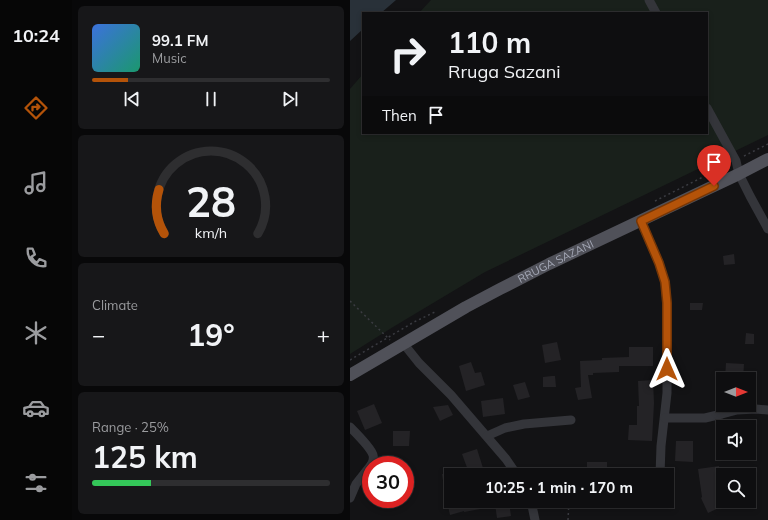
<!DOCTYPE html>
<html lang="en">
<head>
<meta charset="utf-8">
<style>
	:root { --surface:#0e0e10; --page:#171719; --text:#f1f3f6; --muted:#9b9c9f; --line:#2e2e30; --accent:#b45309 }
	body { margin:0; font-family:Mulish,sans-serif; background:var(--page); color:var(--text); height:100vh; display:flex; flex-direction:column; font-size:15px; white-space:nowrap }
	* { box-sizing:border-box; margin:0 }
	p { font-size:13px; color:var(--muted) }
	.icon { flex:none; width:22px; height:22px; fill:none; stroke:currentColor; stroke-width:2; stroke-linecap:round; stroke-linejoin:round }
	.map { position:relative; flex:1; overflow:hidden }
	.sheet { display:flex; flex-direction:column; gap:6px; padding:6px; background:#080809; width:278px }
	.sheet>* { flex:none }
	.hud { position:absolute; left:12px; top:12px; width:346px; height:122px; border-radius:0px; box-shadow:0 2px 6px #0003,0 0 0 1px var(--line); background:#0e0e10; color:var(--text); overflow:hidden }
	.needle { width:26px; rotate:90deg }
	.tools { position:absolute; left:366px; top:372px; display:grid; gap:8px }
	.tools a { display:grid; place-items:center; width:40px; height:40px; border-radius:0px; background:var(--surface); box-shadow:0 2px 6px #0003,0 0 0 1px var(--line); font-size:20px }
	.speed { position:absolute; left:12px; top:456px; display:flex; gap:8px; font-size:20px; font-weight:700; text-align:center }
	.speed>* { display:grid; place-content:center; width:52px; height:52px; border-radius:50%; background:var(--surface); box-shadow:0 2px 6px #0003,0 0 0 1px var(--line); line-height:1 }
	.speed .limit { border:6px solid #d22; background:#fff; color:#111 }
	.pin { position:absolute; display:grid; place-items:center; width:34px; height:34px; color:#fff; margin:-41px -17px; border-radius:50% 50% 50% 0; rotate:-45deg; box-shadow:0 0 4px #0007 }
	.pin .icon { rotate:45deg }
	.me { position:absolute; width:44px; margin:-22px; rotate:0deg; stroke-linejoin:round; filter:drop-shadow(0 0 3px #0008) }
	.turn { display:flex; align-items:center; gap:14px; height:84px; padding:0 20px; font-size:18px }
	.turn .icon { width:52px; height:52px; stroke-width:2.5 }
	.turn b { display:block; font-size:28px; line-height:34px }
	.then { display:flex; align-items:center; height:38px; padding:0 20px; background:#0003; gap:8px; font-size:15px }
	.big { font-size:30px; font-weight:700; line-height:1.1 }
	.sheet .widget { flex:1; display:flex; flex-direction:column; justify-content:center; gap:6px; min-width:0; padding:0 14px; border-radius:6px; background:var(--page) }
	.sheet .dial { align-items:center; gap:0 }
	.dial svg { height:104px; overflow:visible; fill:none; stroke:var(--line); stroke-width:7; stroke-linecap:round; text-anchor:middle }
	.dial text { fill:var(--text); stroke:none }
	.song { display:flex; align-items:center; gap:12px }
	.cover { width:48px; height:48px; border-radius:6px; background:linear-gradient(135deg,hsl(220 70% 55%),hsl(160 70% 35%)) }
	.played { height:4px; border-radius:2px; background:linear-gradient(90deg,var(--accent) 15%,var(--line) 15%) }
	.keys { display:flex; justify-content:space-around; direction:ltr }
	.heat { display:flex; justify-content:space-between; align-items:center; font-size:22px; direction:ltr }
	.charge { height:6px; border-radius:3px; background:linear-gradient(90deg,#34c759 25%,var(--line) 0) }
	.trip { position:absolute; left:94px; top:468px; width:230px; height:40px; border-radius:0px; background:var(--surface); box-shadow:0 2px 6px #0003,0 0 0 1px var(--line); font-weight:700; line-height:40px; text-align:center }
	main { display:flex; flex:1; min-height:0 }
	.tab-bar { display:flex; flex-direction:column; width:72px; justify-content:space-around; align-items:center; background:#060606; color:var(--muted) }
	.tab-bar .icon { width:28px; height:28px }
	.tab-bar .active { color:var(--accent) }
	.tab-bar b { font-size:18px; color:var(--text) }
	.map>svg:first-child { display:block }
</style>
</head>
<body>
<main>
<nav class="tab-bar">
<b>10:24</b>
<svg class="icon active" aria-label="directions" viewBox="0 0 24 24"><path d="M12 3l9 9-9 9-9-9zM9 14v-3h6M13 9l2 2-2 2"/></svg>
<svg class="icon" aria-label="music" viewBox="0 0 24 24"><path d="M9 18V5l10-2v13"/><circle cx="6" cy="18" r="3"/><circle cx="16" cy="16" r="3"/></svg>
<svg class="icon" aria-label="phone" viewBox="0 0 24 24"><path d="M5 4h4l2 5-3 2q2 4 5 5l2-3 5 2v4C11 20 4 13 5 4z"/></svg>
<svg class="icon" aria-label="climate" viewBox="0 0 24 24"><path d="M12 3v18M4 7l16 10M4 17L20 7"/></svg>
<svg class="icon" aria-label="car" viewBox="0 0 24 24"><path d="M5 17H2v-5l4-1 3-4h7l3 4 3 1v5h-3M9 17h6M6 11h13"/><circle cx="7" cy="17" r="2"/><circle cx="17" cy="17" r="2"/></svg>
<svg class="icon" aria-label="filters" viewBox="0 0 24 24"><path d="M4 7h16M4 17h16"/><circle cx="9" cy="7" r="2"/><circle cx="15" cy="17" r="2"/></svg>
</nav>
<section class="sheet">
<div class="widget">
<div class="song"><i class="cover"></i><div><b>99.1 FM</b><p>Music</p></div></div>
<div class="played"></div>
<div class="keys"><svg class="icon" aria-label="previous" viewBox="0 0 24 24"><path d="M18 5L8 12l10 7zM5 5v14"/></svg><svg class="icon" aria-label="pause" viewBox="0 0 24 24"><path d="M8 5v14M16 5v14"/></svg><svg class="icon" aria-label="next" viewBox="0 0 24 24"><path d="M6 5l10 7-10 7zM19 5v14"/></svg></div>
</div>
<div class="widget dial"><svg viewBox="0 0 100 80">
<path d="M14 69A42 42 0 1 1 86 69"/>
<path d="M14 69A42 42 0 0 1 10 35" stroke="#b45309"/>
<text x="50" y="56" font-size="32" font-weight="700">28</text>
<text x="50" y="72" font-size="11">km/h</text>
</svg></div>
<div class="widget"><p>Climate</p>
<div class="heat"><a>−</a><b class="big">19°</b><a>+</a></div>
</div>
<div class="widget"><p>Range · 25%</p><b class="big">125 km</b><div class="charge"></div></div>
</section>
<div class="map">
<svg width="418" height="520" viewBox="0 0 418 520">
	<rect width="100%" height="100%" fill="#131315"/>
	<path fill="#19201b" d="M81 0H418V135L135 272 43 327 0 354V89L13 74V133H357V13H69Z"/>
	<path fill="#293139" d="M0 0H46L31 13H13V29L0 41Z"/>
	<g fill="#242326">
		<path d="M384 254 385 264 374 265 373 256Z"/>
		<path d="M340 303H353L352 310H340Z"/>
		<path d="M396 333 404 334V344H395Z"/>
		<path d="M207 342 211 360 195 363 192 345Z"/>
		<path d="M279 347H303V366H269V372L243 373V375H238L242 398 228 400 225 388 231 387 230 361 252 360V358L279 357Z"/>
		<path d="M121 362 125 373 131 372 135 385 116 391 109 366Z"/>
		<path d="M376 363 394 364 393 379 375 378Z"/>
		<path d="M202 376H205L206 387H193V377Z"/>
		<path d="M303 380 304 403 302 441 278 440 279 425H287V406H289L288 381Z"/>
		<path d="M175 382 180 397 168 400 163 385Z"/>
		<path d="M153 398 155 414 133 417 131 401Z"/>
		<path d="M24 404 32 423 15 430 7 411Z"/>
		<path d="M98 405 103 415 90 421 83 407Z"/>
		<path d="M43 431H60L59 446H43Z"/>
		<path d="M326 441H343V462L325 461Z"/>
		<path d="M127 449 133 468 119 473 112 454Z"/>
		<path d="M383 453H400V461H382Z"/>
		<rect x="237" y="462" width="20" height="13"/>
		<path d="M369 466 372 486 366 487 375 505 358 513 351 498 352 497 348 469Z"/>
		<path d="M101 473V487H94L92 474Z"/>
		<path d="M112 501H135L136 508 114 512V511L100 515 98 506 113 502Z"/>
		<path d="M159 502 161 516 147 518 145 504Z"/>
	</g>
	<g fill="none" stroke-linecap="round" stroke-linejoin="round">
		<g stroke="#3a3b41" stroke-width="1.5" stroke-dasharray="2 3" stroke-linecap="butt">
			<path d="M394 156 418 144"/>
			<path d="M305 201 377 165"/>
			<path d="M0 301 40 340"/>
			<path d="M0 360 64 322 87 311"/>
			<path d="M218 520 219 501"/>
		</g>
		<g stroke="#34353a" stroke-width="9">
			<path d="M299 0 306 13"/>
			<path d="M357 108 386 161 389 174 400 196 418 229"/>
			<path d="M291 221 309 263 315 282 317 303V393L311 446 310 475"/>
			<path d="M53 343 69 363 101 395 156 459 167 475"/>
			<path d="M315 418H355L372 414 387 410 406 409 418 410"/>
			<path d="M0 427C6 433 21 448 23 455 24 459 23 462 21 465"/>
			<path d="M137 436 155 428 174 424 221 420"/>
			<path d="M0 498 6 484 21 465"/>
			<path d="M181 501 185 520"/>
		</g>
		<path stroke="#505159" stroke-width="12" id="s1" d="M0 375 116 307 150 289 199 264 389 174 418 159"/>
	</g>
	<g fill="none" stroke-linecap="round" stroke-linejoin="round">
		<defs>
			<path id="route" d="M317 369V303L315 282 309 263 291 221 364 186"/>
		</defs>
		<use href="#route" stroke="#753606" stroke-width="10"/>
		<use href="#route" stroke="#b45309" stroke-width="7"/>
	</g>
	<g text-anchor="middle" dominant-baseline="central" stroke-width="4" stroke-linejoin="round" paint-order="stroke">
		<g font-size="11" fill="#a4a8b6" stroke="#0f0e10">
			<text stroke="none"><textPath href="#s1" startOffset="235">RRUGA SAZANI</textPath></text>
		</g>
	</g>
</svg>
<div class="tools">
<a><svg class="needle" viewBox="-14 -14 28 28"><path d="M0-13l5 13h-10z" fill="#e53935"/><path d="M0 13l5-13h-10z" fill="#9b9c9f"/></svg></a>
<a><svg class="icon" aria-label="sound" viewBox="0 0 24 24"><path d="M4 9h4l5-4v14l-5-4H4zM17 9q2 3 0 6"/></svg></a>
<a><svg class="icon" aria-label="search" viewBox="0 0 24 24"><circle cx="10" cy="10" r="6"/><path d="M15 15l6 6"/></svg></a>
</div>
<div class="speed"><div class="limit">30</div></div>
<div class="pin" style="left:364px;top:186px;background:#d93025"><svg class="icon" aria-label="arrive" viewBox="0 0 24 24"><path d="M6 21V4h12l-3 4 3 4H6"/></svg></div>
<svg class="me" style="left:317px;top:369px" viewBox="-20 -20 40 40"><path d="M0-17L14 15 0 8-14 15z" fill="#b45309" stroke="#fff" stroke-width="4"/></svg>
<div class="trip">10:25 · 1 min · 170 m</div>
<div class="hud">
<div class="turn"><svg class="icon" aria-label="right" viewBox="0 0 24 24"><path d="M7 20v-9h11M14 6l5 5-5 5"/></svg><div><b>110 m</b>Rruga Sazani</div></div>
<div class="then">Then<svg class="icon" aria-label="arrive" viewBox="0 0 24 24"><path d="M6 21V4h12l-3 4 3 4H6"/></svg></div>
</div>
</div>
</main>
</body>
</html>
